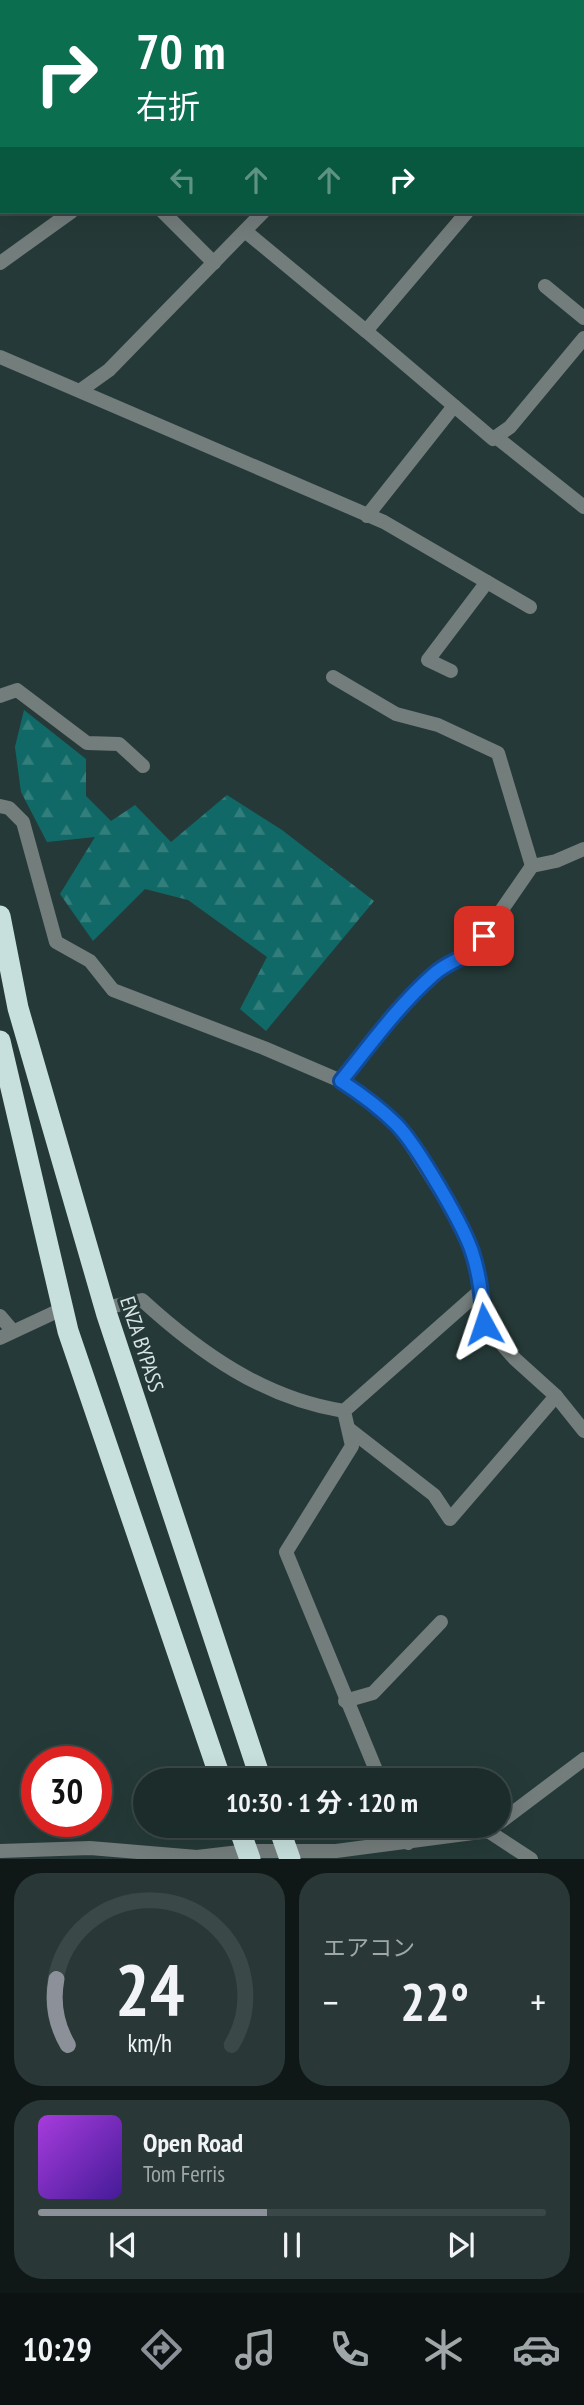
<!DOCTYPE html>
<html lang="ja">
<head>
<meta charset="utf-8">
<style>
	:root { --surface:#1c2c2a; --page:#293836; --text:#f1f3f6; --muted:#a0a7a8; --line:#3a4847; --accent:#8c9099 }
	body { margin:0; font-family:"PT Sans Narrow","Noto Sans JP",sans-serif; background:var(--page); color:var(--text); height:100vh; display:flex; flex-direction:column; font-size:26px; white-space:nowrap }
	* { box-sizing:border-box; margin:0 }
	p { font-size:23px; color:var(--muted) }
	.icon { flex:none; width:38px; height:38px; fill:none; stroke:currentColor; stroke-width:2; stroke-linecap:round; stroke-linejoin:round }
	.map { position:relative; height:1859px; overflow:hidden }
	.sheet { display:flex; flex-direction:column; gap:14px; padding:14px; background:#0f1817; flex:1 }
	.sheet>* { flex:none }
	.top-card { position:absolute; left:0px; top:0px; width:584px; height:214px; box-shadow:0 7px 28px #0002,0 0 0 2px var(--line); background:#0b6e4f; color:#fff; overflow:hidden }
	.speed { position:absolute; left:21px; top:1746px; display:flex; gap:14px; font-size:35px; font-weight:700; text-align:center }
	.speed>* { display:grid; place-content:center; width:91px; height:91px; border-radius:50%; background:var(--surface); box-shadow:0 7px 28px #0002,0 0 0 2px var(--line); line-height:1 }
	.speed .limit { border:10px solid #d22; background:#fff; color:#111 }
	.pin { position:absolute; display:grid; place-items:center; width:60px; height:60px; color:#fff; margin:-30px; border-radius:14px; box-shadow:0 4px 10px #0006 }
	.me { position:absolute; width:77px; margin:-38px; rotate:355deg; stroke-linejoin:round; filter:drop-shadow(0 0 5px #0008) }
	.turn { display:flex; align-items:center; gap:24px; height:147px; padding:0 21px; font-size:32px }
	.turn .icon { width:91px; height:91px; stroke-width:2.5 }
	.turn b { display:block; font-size:49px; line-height:60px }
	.lanes { display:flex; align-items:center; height:66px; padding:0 21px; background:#0003; justify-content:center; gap:35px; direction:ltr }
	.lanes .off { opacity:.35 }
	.big { font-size:52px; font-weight:700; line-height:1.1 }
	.sheet .tile { flex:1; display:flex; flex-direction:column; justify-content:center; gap:10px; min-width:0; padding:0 24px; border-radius:28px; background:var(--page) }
	.sheet .dial { align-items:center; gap:0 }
	.dial svg { height:182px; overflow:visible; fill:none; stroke:var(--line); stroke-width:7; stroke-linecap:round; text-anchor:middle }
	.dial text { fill:var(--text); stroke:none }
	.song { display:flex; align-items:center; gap:21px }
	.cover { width:84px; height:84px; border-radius:10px; background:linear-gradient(135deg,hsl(280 70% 55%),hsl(260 70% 35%)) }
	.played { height:7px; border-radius:4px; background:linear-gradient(90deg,var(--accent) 45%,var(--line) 45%) }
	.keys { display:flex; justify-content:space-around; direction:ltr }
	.heat { display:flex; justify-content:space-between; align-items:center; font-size:38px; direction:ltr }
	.sheet .tiles { flex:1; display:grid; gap:14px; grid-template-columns:1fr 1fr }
	.tile:last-child { grid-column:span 2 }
	.trip { position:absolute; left:133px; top:1768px; width:378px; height:70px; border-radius:35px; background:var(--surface); box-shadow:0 7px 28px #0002,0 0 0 2px var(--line); font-weight:700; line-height:70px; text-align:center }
	.tabs { display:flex; height:112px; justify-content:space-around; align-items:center; background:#0b1211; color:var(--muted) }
	.tabs .icon { width:49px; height:49px }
	.tabs .on { color:var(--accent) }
	.tabs b { font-size:32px; color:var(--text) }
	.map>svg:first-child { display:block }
</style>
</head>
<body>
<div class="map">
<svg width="584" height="1859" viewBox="0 0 584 1859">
	<defs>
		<pattern id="forest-firs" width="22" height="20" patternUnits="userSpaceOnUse" patternTransform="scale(1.75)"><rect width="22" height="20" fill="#106966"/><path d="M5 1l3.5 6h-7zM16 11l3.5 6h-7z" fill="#327e7c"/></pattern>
	</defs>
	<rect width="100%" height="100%" fill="#253a38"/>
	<path fill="url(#forest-firs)" d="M24 710 86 759V796L111 821 135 805 171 842 227 795 282 830 374 901 266 1031 240 1009 267 957 188 900 145 889 93 941 60 894 95 837 47 842 21 792 15 747Z"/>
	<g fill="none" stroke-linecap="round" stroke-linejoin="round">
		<path stroke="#737d7c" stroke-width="14" d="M341 1081 401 1006 435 972 472 953 532 866 556 861 584 849"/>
		<g stroke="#737d7c" stroke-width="14">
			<path d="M439 0 441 2"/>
			<path d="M582 0 584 2"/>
			<path d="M283 2 284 0"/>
			<path d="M477 2 480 0"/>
			<path d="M0 45 2 46"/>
			<path d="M583 74 584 72"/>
			<path d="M583 113 584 114"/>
			<path d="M163 212 214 263"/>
			<path d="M245 231 366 331 467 212"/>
			<path d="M0 263 71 212"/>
			<path d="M545 286 584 318"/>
			<path d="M366 331 493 439 510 427 584 338"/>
			<path d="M0 357 384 522 530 607"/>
			<path d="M81 390 109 370 263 212"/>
			<path d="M496 437 584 507"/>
			<path d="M367 516 454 406"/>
			<path d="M451 671 428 660 487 582"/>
			<path d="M333 677 396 714 438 725 498 753 532 866"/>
			<path d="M0 696 17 690 87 743 119 744 143 766"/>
			<path d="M0 806 9 808 23 822 56 942 90 961 113 990 264 1048 341 1081 369 1099 399 1126 457 1218 472 1253 481 1290 484 1324 515 1359 556 1396 584 1431"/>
			<path d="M105 1308 142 1300C200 1353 265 1399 344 1411"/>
			<path d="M0 1316 12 1330"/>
			<path d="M0 1338 62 1309"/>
			<path d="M349 1429 434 1495 450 1519 556 1396"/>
			<path d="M345 1701 373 1693 441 1622"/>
			<path d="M380 1780 286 1552 352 1446 344 1411 481 1290"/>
			<path d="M499 1823 584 1759"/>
			<path d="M400 1825 408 1843"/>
			<path d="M488 1831 531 1859"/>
			<path d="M0 1851 90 1848 197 1857 248 1851H336L488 1831 495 1825"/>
		</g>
		<g stroke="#c7e0dd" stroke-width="21">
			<path d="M0 916 18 1008 107 1315 261 1780"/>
			<path d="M0 1041 68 1331 221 1780"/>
			<path d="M238 1825 250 1859"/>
			<path d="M278 1825 290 1859"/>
		</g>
	</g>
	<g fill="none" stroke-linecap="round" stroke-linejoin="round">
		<defs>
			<path id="route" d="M484 936C465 963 453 957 433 975 398 1006 370 1045 341 1081 361 1094 379 1107 396 1124 416 1144 465 1227 473 1255 480 1277 482 1300 484 1324"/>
		</defs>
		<use href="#route" stroke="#114b97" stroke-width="18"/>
		<use href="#route" stroke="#1a73e8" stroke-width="12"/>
	</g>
	<g text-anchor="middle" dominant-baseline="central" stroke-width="6" stroke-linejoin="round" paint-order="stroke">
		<g font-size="21" fill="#d8e5e4" stroke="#253a38">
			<text transform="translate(142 1344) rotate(72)">ENZA BYPASS</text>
		</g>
	</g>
</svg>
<div class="speed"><div class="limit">30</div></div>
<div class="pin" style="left:484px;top:936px;background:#d93025"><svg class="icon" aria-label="arrive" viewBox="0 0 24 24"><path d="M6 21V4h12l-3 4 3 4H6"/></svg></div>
<svg class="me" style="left:484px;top:1324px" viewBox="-20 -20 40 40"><path d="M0-17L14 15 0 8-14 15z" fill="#1a73e8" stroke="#fff" stroke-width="4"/></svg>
<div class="trip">10:30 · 1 分 · 120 m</div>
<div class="top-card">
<div class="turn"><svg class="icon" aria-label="right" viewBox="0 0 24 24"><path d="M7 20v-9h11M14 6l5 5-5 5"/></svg><div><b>70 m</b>右折</div></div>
<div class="lanes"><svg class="icon off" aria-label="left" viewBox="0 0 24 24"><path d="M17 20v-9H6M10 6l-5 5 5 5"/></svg><svg class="icon off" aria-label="ahead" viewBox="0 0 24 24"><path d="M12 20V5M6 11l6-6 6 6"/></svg><svg class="icon off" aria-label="ahead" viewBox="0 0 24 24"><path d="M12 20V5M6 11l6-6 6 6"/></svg><svg class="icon" aria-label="right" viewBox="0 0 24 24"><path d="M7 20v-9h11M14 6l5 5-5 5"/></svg></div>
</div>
</div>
<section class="sheet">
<div class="tiles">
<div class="tile dial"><svg viewBox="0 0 100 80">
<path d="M14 69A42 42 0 1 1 86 69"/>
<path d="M14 69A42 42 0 0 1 9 40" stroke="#8c9099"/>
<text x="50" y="56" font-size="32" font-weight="700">24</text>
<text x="50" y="72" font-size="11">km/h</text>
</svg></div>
<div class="tile"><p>エアコン</p>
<div class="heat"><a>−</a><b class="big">22°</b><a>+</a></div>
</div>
<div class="tile">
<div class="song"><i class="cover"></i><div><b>Open Road</b><p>Tom Ferris</p></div></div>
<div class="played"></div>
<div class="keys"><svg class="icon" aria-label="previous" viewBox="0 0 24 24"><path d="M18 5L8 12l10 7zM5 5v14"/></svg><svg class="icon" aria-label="pause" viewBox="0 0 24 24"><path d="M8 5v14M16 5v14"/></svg><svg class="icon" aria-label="next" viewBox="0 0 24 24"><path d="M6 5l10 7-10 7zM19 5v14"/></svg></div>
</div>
</div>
</section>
<nav class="tabs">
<b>10:29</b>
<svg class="icon on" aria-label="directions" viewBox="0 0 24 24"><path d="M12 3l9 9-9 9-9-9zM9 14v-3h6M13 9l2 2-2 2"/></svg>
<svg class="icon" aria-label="music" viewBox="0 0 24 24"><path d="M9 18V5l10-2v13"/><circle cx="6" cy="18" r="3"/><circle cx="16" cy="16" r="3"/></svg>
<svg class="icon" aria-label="phone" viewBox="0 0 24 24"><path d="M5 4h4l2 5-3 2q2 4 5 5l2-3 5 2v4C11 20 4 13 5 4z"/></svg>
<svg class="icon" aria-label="climate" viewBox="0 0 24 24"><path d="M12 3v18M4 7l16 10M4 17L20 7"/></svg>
<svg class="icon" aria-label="car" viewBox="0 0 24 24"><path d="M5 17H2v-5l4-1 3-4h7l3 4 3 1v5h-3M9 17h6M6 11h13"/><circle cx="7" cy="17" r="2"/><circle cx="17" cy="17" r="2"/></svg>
</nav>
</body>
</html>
